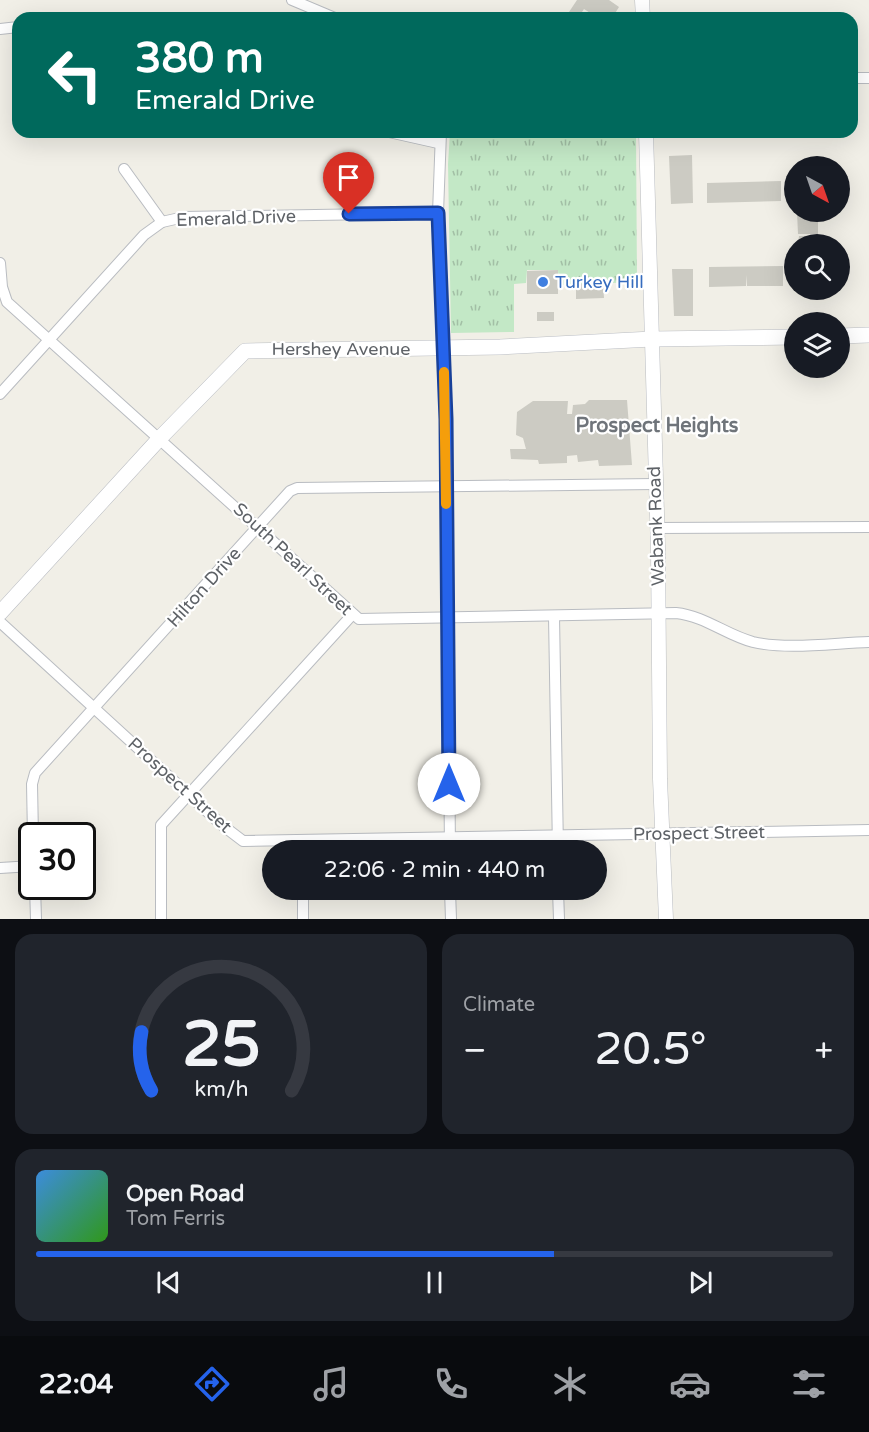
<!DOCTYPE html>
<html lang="en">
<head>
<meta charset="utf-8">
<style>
	:root { --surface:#171b24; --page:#20242c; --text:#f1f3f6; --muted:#9ea1a6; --line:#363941; --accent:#2563eb }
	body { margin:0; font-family:"Varela Round",sans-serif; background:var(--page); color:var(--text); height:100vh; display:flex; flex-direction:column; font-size:22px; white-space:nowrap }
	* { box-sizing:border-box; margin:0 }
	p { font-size:20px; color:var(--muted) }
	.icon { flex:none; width:33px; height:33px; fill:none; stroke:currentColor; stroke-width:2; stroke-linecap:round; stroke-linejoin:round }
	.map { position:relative; height:919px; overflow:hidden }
	.drawer { display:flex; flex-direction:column; gap:15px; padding:15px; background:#0d0f14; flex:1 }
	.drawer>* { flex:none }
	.hud { position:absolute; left:12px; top:12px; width:846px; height:126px; border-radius:18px; box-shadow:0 6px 24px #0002; background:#00695c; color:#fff; overflow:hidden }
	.needle { width:39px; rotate:140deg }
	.buttons { position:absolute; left:784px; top:156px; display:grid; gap:12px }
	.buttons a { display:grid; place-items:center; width:66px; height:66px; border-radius:50%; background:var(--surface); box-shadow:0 6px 24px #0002; font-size:30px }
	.speed { position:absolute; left:18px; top:822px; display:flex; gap:12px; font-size:30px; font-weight:700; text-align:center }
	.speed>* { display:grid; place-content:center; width:78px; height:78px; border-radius:50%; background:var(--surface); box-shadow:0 6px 24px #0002; line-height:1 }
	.speed .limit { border:3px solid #111; border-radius:9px; background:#fff; color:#111 }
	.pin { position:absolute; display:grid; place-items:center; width:51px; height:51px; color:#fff; margin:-62px -26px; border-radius:50% 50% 50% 0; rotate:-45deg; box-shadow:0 0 6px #0007 }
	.pin .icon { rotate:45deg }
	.me { position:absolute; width:66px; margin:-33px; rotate:0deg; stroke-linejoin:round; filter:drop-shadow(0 0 4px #0008) }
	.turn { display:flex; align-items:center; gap:21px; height:126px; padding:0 24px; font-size:27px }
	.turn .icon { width:78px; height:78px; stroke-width:2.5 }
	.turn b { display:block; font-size:42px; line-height:51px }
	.big { font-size:45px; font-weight:600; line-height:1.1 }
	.drawer .tile { flex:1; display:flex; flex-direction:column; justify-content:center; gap:9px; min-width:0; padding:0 21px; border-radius:18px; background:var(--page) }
	.drawer .dial { align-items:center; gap:0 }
	.dial svg { height:156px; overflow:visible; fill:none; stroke:var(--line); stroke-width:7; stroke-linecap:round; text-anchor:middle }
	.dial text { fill:var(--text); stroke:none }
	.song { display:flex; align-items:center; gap:18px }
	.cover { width:72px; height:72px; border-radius:9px; background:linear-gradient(135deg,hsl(210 70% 55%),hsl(110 70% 35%)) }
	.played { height:6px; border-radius:3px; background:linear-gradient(90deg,var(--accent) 65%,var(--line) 65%) }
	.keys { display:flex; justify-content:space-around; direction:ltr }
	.heat { display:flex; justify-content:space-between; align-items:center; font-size:33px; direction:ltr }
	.drawer .tiles { flex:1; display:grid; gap:15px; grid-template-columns:1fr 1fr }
	.tile:last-child { grid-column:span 2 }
	.trip { position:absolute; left:262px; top:840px; width:345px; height:60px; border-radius:30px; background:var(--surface); box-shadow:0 6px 24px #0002; font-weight:600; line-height:60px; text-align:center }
	.dock { display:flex; height:96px; justify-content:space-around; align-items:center; background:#090b0e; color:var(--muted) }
	.dock .icon { width:42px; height:42px }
	.dock .current { color:var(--accent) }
	.dock b { font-size:27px; color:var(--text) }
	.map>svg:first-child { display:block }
</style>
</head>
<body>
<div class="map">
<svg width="869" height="919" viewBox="0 0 869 919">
	<defs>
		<pattern id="grass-tufts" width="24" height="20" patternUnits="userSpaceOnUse" patternTransform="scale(1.5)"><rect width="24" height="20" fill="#c3e8c6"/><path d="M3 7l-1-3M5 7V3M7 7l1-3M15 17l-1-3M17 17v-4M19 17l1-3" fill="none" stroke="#a2bfa5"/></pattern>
	</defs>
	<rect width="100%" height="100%" fill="#f1efe7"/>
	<path fill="url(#grass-tufts)" d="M450 132H636L637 282 559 285 558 270H527L526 283 514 284V332L451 333 448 164Z"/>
	<g fill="#cccbc3">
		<path d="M577 0H609L619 7 612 18H598L584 9 580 15 584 18H565Z"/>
		<path d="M692 155 693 203 671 204 669 156Z"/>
		<path d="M781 181V201L707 203V183Z"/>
		<path d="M797 212H818V234H798Z"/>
		<path d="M799 236H818V244H798Z"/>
		<path d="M783 266V286H747L746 275V286L709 287V267Z"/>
		<path d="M672 269H693V316H674Z"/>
		<path d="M558 270V294H527V271Z"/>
		<path d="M576 284H603L604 298 576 299Z"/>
		<rect x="537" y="312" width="17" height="9"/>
		<path d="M589 400H627L632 465 599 466 598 460 578 462 577 455 567 456V463L539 464 538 460 511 459 510 449H526L523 438 516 435 517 412 533 401H568L567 414H572L573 405 585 404Z"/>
	</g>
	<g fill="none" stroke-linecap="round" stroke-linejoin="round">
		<defs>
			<g id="minor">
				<path d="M292 0 335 18"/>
				<path d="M60 18H89"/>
				<path d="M0 29 18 27"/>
				<path d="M852 78H869"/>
				<path d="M389 132 438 143"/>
				<path d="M441 132 438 213 446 419 450 850"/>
				<path d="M124 169 162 222"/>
				<path d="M0 263 2 287 7 302 359 619 676 613C705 616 726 635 753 642 787 650 834 643 869 642"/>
				<path d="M0 394 144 235 162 222 184 217 438 213"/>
				<path d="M657 528 869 527"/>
				<path d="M554 616 558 850"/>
				<path d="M0 622 222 825 243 841 869 830"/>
				<path d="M33 836 32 784 35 773 290 491 297 488 655 484"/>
				<path d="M0 868 32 866"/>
				<path d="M35 886 36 919"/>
				<path d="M303 890V919"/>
				<path d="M450 890 451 919"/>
				<path d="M558 890 559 919"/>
				<path d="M161 919V825L352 615"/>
			</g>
			<g id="tertiary">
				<path d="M642 0 643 18"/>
				<path d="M646 132 658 549 660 779 666 919"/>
			</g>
			<g id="secondary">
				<path d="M840 336 869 335"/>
				<path d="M0 613 160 438 245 351 500 347 652 339 795 337"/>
			</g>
		</defs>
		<use href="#minor" stroke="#b9bcc1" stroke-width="12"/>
		<use href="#tertiary" stroke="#b9bcc1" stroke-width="15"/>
		<use href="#secondary" stroke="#babdc3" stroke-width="16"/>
		<use href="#minor" stroke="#fff" stroke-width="10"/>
		<use href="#tertiary" stroke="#fff" stroke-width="14"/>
		<use href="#secondary" stroke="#fff" stroke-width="15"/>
	</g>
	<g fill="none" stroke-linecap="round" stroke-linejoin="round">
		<defs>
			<path id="route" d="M349 214 438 213 446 419 449 784"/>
		</defs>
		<use href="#route" stroke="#184099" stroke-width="15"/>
		<use href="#route" stroke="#2563eb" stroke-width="10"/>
		<path stroke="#f59e0b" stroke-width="10" d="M444 372 446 504"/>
	</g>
	<circle fill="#3f7fe0" stroke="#fff" stroke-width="2" cx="543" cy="282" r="6"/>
	<g text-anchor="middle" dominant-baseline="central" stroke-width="4.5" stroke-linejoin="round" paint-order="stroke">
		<g font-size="18" fill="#5e6267" stroke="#fff">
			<text transform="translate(236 218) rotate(-2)">Emerald Drive</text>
			<text x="341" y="349">Hershey Avenue</text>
			<text transform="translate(656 526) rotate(-92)">Wabank Road</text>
			<text transform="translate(293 559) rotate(43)">South Pearl Street</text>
			<text transform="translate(204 587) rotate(-48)">Hilton Drive</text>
			<text transform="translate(180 785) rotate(42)">Prospect Street</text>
			<text transform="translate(699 833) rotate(-1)">Prospect Street</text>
		</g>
		<g font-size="18" fill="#366cbe" stroke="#fff" text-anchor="start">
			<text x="555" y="282">Turkey Hill</text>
		</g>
		<g font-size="20" font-weight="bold" fill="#6f747a" stroke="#fff">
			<text x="657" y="426">Prospect Heights</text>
		</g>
	</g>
</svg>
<div class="buttons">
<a><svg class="needle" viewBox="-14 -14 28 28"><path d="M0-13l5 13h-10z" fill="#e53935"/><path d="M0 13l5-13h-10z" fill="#9ea1a6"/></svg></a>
<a><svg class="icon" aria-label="search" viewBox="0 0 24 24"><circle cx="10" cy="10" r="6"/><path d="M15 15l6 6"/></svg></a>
<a><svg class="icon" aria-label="layers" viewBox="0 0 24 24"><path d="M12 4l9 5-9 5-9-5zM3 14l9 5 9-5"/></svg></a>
</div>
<div class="speed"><div class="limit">30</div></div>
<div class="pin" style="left:349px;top:214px;background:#d93025"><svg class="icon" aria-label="arrive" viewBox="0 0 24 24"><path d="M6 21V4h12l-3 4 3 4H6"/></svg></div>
<svg class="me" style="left:449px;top:784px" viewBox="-20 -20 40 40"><circle r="19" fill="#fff"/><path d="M0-13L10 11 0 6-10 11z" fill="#2563eb"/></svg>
<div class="trip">22:06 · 2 min · 440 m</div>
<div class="hud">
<div class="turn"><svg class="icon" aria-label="left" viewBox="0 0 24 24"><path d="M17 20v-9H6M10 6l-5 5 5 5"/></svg><div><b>380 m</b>Emerald Drive</div></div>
</div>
</div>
<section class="drawer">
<div class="tiles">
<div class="tile dial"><svg viewBox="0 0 100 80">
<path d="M14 69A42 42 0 1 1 86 69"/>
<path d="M14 69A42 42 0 0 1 9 39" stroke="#2563eb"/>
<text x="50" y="56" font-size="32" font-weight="700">25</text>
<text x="50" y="72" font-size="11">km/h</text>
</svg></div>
<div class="tile"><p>Climate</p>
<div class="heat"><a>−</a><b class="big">20.5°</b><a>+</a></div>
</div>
<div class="tile">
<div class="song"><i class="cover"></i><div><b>Open Road</b><p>Tom Ferris</p></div></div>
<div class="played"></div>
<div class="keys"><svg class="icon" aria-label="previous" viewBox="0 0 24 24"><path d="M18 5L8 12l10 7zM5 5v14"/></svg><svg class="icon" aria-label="pause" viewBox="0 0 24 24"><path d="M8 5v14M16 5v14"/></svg><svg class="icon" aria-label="next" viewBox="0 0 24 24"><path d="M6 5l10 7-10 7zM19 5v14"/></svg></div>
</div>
</div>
</section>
<nav class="dock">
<b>22:04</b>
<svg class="icon current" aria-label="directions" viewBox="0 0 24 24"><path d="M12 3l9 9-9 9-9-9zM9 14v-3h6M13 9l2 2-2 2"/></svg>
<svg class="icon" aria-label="music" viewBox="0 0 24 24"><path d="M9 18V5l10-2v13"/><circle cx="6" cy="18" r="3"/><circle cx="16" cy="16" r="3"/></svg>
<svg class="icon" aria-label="phone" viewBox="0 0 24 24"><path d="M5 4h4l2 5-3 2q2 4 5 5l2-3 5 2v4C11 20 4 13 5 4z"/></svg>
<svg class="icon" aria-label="climate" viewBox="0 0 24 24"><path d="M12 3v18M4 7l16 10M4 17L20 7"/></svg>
<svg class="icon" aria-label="car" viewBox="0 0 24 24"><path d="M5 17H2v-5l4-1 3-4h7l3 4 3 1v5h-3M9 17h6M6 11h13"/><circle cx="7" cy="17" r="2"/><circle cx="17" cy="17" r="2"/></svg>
<svg class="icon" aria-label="filters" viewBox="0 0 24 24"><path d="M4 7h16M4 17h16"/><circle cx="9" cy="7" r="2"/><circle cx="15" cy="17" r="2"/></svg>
</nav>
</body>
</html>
